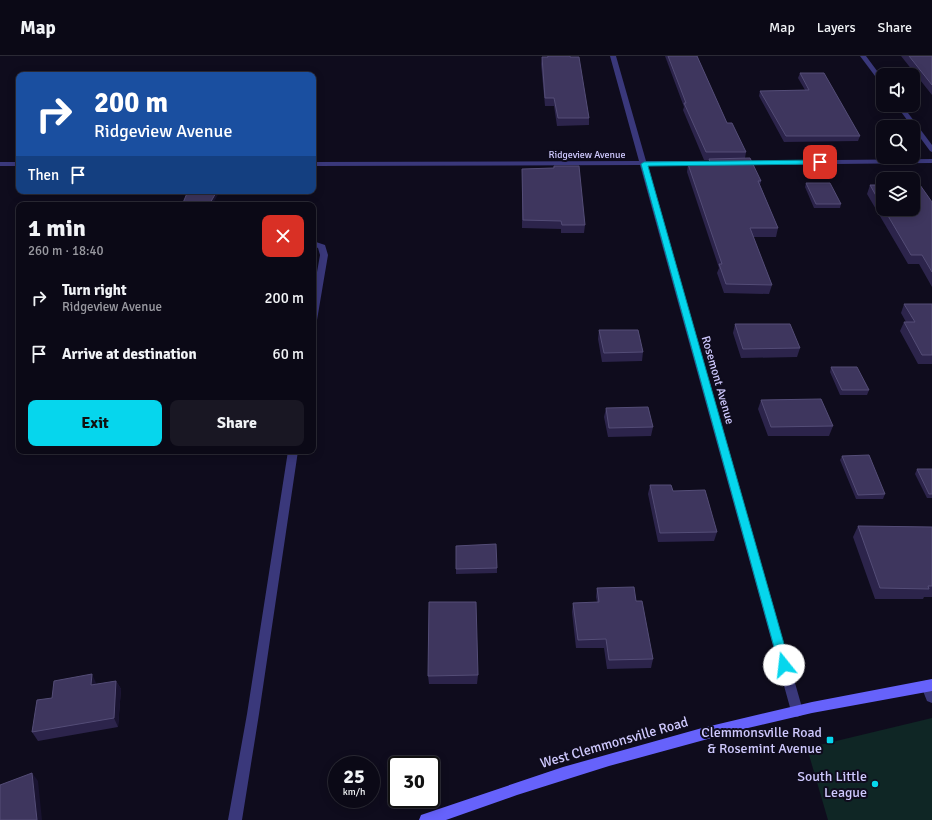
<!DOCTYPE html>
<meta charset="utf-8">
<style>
:root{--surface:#0b0916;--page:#191723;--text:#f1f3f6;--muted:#9a9aa1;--line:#2b2a35;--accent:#06d6ed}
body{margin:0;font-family:Signika,sans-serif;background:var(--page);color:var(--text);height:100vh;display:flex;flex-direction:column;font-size:15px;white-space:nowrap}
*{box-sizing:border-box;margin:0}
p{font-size:13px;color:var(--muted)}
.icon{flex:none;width:22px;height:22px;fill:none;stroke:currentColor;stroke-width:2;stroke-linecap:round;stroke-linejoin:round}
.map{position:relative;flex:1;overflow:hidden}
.drawer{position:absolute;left:16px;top:146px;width:300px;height:252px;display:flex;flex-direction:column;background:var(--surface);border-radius:8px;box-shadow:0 2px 10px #0003,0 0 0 1px var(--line)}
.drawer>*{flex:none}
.top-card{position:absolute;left:16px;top:16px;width:300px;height:122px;border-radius:8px;box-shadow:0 2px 10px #0003,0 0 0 1px var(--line);background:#1a4fa0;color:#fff;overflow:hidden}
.controls{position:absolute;left:876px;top:12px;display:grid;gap:8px}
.controls a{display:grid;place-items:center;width:44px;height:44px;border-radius:8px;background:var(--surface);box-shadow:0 2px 10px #0003,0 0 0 1px var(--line);font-size:20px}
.speed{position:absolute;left:328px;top:700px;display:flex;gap:8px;font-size:20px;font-weight:700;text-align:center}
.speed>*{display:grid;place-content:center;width:52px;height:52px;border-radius:50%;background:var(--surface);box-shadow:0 2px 10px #0003,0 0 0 1px var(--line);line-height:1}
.speed small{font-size:10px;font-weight:400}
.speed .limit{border:2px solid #111;border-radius:6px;background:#fff;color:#111}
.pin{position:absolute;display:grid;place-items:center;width:34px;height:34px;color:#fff;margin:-17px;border-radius:8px;box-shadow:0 2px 6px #0006}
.me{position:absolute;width:44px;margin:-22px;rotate:344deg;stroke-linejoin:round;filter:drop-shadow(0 0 3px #0008)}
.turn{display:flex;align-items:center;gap:14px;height:84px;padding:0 12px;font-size:18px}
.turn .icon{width:52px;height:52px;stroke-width:2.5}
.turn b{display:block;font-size:28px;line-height:34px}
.then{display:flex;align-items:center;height:38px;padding:0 12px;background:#0003;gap:8px;font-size:15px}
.round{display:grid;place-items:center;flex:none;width:42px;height:42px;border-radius:8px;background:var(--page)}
.headline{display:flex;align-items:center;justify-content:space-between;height:68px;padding:0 12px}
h1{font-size:24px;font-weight:700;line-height:30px}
.cta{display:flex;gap:8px;margin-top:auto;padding:8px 12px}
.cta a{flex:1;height:46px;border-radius:8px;background:var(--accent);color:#111;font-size:16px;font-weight:700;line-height:46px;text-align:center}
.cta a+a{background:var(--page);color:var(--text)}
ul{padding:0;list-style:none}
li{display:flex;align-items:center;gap:12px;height:56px;padding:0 12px}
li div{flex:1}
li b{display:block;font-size:15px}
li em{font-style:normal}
header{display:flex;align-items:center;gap:24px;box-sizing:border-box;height:56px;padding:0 20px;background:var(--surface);border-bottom:1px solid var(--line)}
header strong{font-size:19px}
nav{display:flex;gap:22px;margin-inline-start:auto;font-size:14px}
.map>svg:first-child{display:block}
.green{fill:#0f2625}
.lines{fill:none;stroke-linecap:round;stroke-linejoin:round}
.lane{fill:#3a387b;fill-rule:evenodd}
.street{fill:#3a387b;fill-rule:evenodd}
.secondary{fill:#6662fb;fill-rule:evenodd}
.wall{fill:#2c244b}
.shaded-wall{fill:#191330}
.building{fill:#3e365e;stroke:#544d77}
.route{fill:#06d6ed;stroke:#048b9a}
.poi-dot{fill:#06d6ed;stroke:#0f0c1d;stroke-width:1.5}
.labels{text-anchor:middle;stroke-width:4;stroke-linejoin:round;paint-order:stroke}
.far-street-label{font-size:10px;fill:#cfc9fe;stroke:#0f0c1d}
.street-label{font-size:12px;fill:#cfc9fe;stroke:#0f0c1d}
.near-poi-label{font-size:14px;fill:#cfc9fe;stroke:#0f0c1d;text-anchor:end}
.near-street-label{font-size:14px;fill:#cfc9fe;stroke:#0f0c1d}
</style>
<header>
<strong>Map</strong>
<nav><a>Map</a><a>Layers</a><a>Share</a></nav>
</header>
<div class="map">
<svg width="932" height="764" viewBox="0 0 932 764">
<rect width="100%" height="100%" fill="#0f0c1d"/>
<path class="green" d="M 932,662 L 932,764 L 828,764 L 807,692 Z"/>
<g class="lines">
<path class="lane" d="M 313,185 L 325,189 L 328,199 L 317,264 L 313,267 L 313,239 L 320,199 L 318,192 L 313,190 Z
M 288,395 L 298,395 L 259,658 L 242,764 L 228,764 L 247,658 Z
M 927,624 L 932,627 L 932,647 L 927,645 L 921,630 L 923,626 Z"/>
<path class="street" d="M 610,0 L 616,0 L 646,105 L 721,105 L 725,107 L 721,109 L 647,109 L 803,655 L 802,659 L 797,661 L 792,659 L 791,655 L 640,109 L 313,110 L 313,106 L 639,105 Z
M 860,0 L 866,0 L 883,23 L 883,29 L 881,28 Z
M 896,49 L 902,49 L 932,89 L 932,96 L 930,95 Z
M 932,103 L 932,107 L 739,109 L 735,107 L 739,105 Z
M 0,106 L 19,106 L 19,110 L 0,110 Z"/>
<path class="secondary" d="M 932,623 L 932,635 L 812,657 L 748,672 L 609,710 L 517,739 L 446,764 L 419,764 L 421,759 L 563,711 L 702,672 L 812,646 Z"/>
</g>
<path class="wall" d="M 547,0 L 570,0 L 589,62 L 589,69 L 557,70 L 554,50 L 545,50 L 541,8 L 542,1 L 547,1 Z
M 665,0 L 697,0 L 727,67 L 746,96 L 745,102 L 761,125 L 760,129 L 778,172 L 776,181 L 753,181 L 772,229 L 769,238 L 724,237 L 717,217 L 719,212 L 687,116 L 688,108 L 708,108 L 709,104 L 704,104 L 683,54 L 684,51 Z
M 901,0 L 932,0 L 932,39 Z
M 800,17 L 860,80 L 858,85 L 784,86 L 759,40 L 760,35 L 805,34 L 798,22 Z
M 554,110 L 585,169 L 584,177 L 561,177 L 561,173 L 522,172 L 522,113 L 553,112 Z
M 806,127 L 841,148 L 840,152 L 814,152 L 805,131 Z
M 870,129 L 883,129 L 883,153 L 913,153 L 932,146 L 932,231 L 919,208 L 908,208 L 867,138 Z
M 904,248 L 932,248 L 932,308 L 918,308 L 900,275 L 904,266 L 906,266 L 901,257 Z
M 735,268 L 800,292 L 797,301 L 741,302 L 733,277 Z
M 599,274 L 643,296 L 642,305 L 602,306 L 598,283 Z
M 831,311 L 869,334 L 867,339 L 840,339 L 830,316 Z
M 761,344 L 833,370 L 829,380 L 768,380 L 758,353 Z
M 606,352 L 653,371 L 651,380 L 608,381 L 604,361 Z
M 842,400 L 885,438 L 883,443 L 856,443 L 840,404 Z
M 917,413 L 932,413 L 932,442 L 927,442 L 915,418 Z
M 650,429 L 673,435 L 717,476 L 714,485 L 658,486 L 648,438 Z
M 858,470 L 932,471 L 932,541 L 924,541 L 923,543 L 875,543 L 853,481 Z
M 456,490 L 497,512 L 497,517 L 456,518 Z
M 597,532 L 636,545 L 653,603 L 651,612 L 607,613 L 604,592 L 576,592 L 572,556 L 573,547 L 597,546 L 596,541 Z
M 478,619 L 477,628 L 429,628 L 428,620 Z
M 116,625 L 121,633 L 118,671 L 38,685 L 32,676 L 96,627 L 96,628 Z"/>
<path class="shaded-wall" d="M 217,135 L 220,135 L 212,149 L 209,149 Z
M 92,618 L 96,627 L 96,637 L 91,629 Z
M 116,625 L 121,633 L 118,671 L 114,662 Z
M 32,717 L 38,725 L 42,764 L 37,764 Z"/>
<path class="building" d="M 548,0 L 570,0 L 570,1 L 579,1 L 589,62 L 558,62 L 554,42 L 545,42 L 542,1 L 548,1 Z
M 668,0 L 697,0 L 727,67 L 732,67 L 746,96 L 706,96 L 684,47 L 686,47 Z
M 909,0 L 932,0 L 932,29 Z
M 800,17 L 824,17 L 860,80 L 786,80 L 760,35 L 809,34 Z
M 750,102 L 761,125 L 758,125 L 778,172 L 750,172 L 772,229 L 726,228 L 719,208 L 722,208 L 688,108 L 711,108 L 709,103 Z
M 554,110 L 579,110 L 585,169 L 562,169 L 561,165 L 523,164 L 522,113 L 554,112 Z
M 806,127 L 830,127 L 841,148 L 816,148 Z
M 870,129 L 883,129 L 883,152 Z
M 913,129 L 920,129 L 932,146 L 932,216 L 922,199 L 911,199 L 884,153 L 913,153 Z
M 188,135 L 217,135 L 209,149 L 182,149 Z
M 904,248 L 932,248 L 932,299 L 922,299 L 904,266 L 915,266 Z
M 735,268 L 790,268 L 800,292 L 743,293 Z
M 599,274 L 638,274 L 643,296 L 604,297 Z
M 831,311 L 857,311 L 869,334 L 842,334 Z
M 821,343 L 833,370 L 771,371 L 761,344 Z
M 648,351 L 653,371 L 609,372 L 606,352 Z
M 869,399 L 885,438 L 858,439 L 842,400 Z
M 917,413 L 932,413 L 932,438 L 929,438 Z
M 650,429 L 671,429 L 673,435 L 705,434 L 717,476 L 660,477 Z
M 858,470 L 932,471 L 932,530 L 928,530 L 929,533 L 880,532 Z
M 496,488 L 497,512 L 456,513 L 456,490 Z
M 634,531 L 636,545 L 642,545 L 653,603 L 609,604 L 606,583 L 578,584 L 573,547 L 599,546 L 597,532 Z
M 429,546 L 476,546 L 478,619 L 428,620 Z
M 92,618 L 91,629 L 116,625 L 114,662 L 32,676 L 37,644 L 52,642 L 54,625 Z
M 32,717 L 37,764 L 0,764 L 0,729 Z"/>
<path class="route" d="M 820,104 L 822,105 L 822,108 L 648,110 L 790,609 L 788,613 L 784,614 L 780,613 L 779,609 L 641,108 L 644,106 Z"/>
<g class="poi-dot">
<rect x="826" y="680" width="8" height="8" rx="2"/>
<circle cx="875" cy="728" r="4"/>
</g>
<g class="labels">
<g class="far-street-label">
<text x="587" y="102">Ridgeview Avenue</text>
</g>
<g class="street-label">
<text transform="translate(718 324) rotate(74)" y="4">Rosemont Avenue</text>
</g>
<g class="near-poi-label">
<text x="822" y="681">Clemmonsville Road<tspan x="822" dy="16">&amp; Rosemint Avenue</tspan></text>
<text x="867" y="725">South Little<tspan x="867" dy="16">League</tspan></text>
</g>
<g class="near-street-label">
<text transform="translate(614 686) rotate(-16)" y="5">West Clemmonsville Road</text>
</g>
</g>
</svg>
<div class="controls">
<a><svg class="icon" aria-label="sound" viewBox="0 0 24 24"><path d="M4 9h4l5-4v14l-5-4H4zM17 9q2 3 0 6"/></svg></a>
<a><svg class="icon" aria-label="search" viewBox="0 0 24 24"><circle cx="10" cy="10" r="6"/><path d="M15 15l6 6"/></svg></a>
<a><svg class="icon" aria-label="layers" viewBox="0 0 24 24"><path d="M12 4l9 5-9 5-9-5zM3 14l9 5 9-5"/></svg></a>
</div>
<div class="speed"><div>25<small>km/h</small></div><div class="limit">30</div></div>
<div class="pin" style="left:820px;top:106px;background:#d93025"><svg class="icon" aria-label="arrive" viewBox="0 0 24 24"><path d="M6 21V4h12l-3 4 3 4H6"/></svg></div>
<svg class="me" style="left:784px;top:609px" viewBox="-20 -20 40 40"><circle r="19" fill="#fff"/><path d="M0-13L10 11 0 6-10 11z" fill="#06d6ed"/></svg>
<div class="top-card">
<div class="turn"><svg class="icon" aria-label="right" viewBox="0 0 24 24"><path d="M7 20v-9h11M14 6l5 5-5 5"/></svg><div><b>200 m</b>Ridgeview Avenue</div></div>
<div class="then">Then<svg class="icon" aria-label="arrive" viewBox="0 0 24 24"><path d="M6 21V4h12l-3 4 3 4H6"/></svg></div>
</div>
<section class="drawer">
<div class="headline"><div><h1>1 min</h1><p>260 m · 18:40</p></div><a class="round" style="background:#d93025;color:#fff"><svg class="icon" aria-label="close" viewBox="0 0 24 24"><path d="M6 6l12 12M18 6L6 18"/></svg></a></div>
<ul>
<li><svg class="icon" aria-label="right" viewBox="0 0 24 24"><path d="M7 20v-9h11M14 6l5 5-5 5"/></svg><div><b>Turn right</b><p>Ridgeview Avenue</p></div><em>200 m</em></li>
<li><svg class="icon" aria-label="arrive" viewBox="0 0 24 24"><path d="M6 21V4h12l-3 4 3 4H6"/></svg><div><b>Arrive at destination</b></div><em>60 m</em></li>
</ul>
<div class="cta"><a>Exit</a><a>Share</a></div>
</section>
</div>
